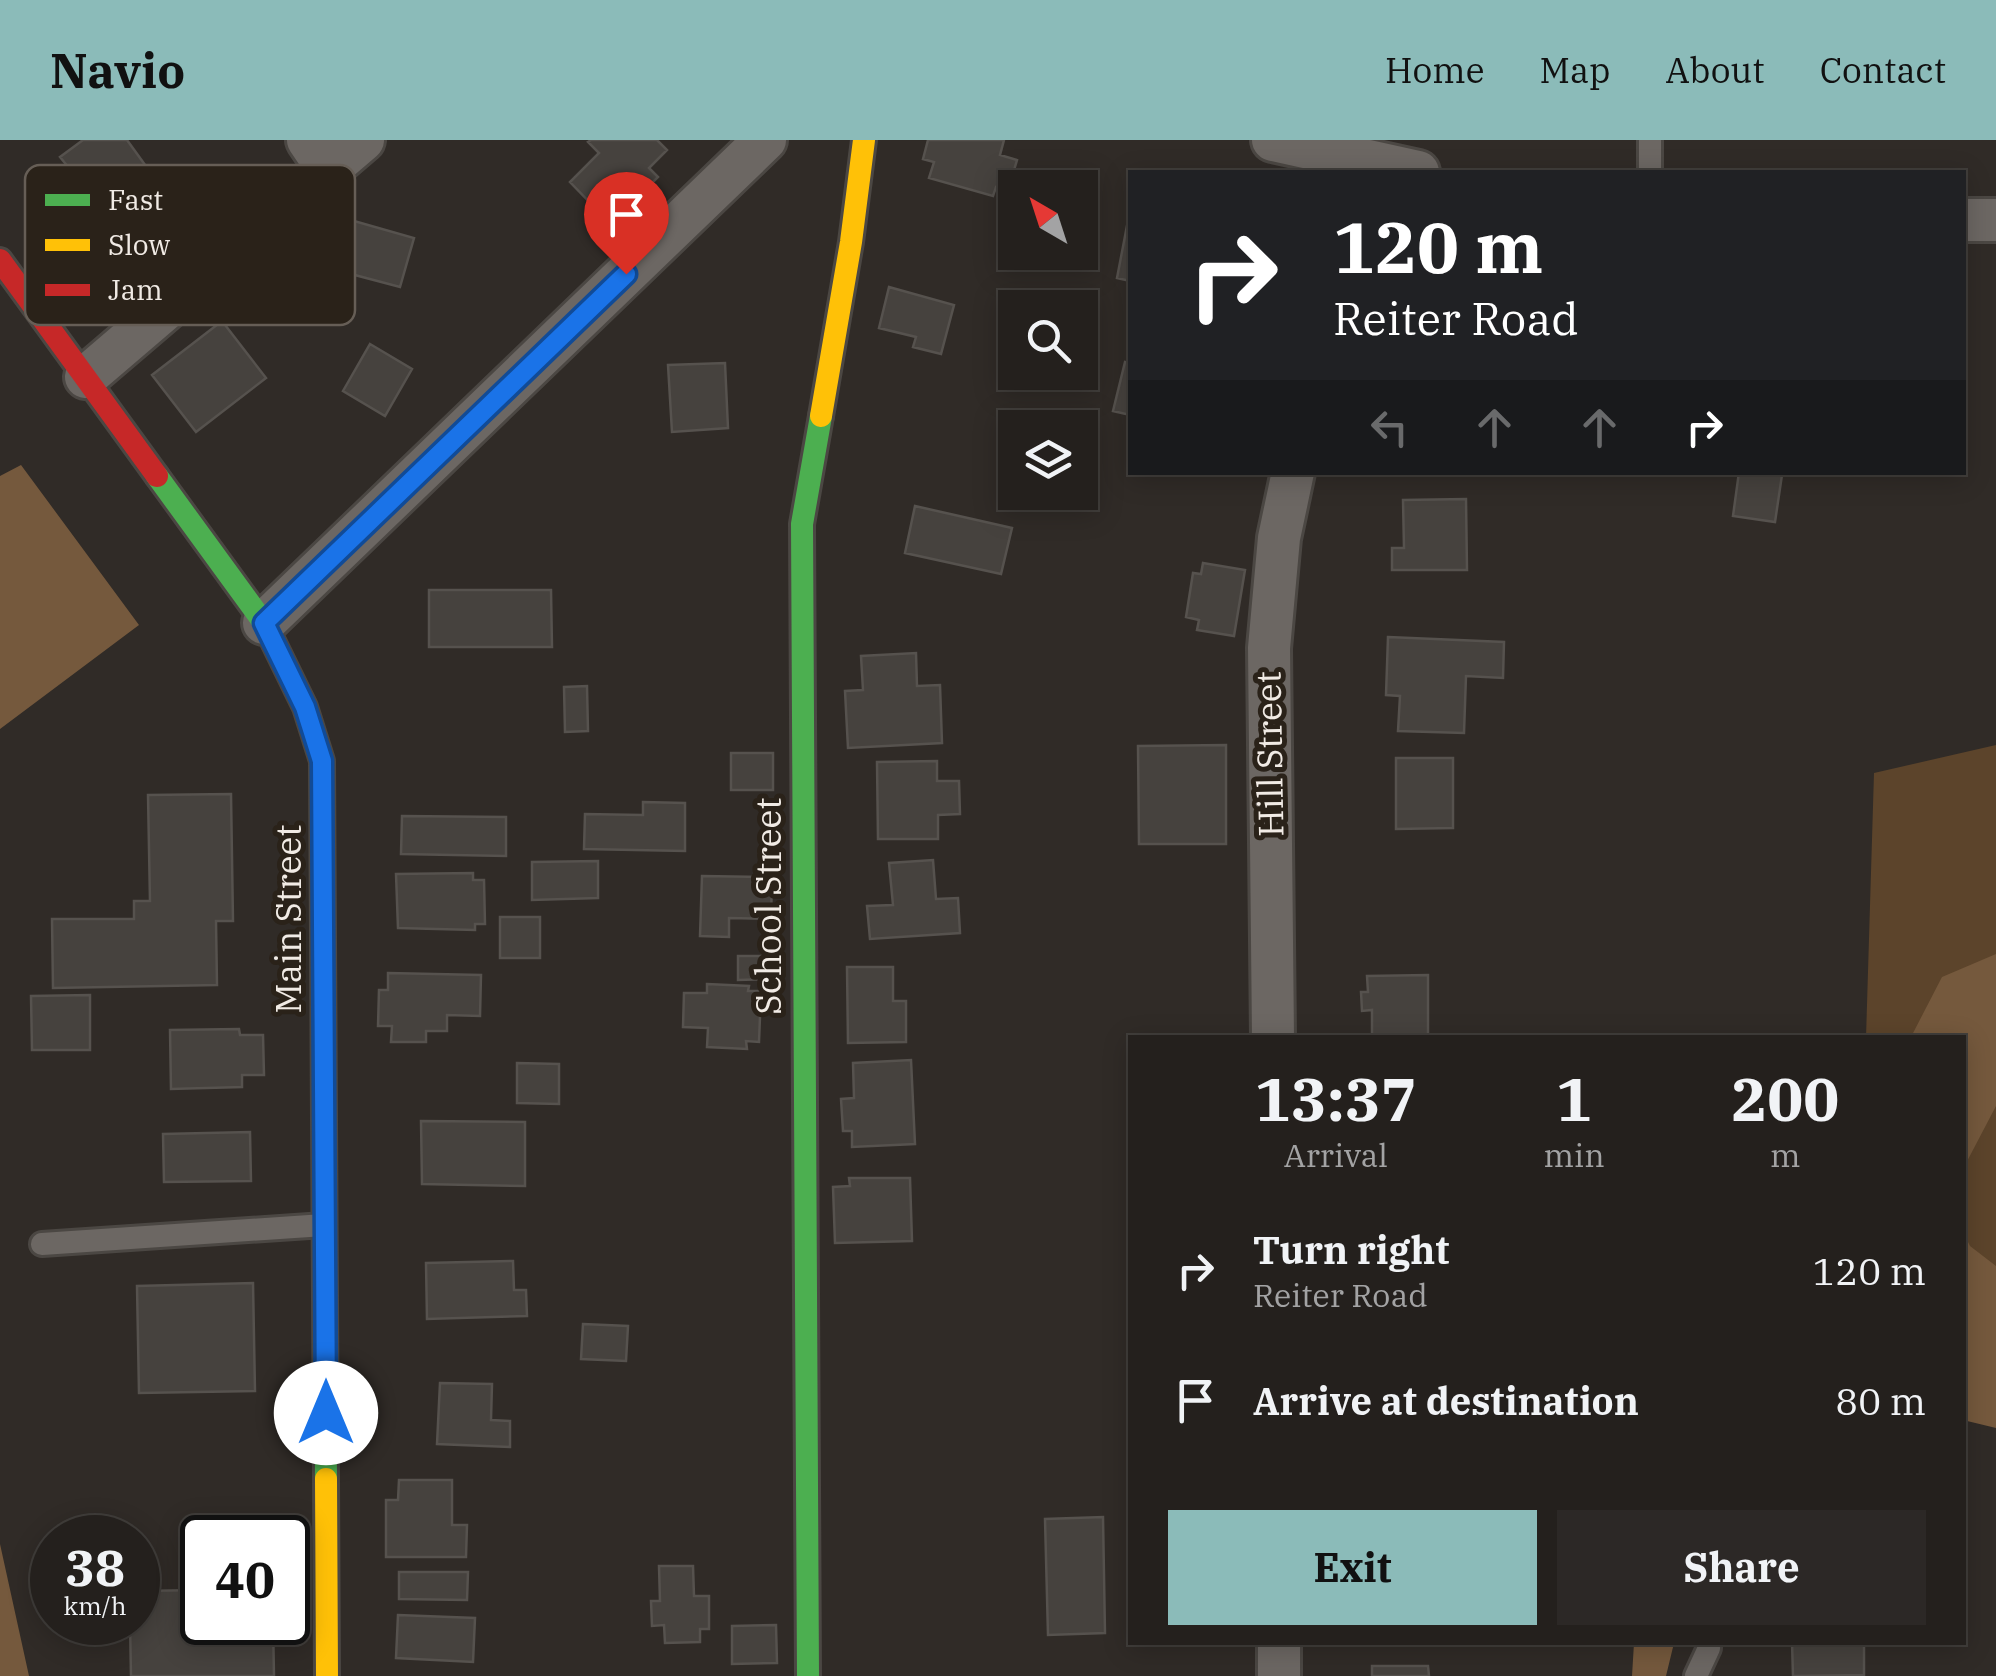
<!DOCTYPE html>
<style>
:root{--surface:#24201d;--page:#2c2826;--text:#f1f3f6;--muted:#a3a3a4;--line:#413e3b;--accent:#8bbbb9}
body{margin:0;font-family:"IBM Plex Serif",serif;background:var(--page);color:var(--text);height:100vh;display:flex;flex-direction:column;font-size:38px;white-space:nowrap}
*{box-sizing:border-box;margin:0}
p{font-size:32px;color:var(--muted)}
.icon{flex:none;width:55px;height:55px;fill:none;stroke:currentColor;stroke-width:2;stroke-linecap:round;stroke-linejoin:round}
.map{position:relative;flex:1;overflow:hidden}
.details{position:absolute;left:1128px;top:895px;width:838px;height:610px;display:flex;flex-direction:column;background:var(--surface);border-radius:0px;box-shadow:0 5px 25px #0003,0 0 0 2px var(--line)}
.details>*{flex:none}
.guide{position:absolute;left:1128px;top:30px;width:838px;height:305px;border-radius:0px;box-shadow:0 5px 25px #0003,0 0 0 2px var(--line);background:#202124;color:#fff;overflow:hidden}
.needle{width:65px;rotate:321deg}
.fabs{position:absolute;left:998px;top:30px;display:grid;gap:20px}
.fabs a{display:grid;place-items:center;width:100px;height:100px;border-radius:0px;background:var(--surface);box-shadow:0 5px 25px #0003,0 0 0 2px var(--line);font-size:50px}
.speed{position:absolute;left:30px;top:1375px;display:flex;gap:20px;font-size:50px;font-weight:700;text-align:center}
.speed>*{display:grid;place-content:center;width:130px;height:130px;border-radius:50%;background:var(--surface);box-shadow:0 5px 25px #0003,0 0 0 2px var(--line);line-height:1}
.speed small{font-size:25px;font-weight:400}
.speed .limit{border:5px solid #111;border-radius:15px;background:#fff;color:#111}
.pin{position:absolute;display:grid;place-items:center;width:85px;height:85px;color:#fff;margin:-102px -42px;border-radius:50% 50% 50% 0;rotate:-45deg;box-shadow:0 0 10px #0007}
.pin .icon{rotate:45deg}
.me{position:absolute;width:110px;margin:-55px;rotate:0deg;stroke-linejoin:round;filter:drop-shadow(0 0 8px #0008)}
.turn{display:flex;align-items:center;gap:35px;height:210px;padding:0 40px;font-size:45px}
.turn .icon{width:130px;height:130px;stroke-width:2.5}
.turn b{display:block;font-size:70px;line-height:85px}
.lanes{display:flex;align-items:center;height:95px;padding:0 40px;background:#0003;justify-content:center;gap:50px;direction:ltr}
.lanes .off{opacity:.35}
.eta{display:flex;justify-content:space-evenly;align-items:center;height:170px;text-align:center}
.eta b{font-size:60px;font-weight:700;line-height:70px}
.button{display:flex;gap:20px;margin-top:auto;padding:20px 40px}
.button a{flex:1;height:115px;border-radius:0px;background:var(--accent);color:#111;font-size:40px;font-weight:700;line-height:115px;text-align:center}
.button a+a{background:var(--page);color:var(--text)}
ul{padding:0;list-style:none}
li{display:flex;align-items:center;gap:30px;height:130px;padding:0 40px}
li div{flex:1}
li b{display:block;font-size:38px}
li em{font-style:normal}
header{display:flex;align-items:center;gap:60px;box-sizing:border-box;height:140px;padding:0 50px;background:var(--accent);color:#111}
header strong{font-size:48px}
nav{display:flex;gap:55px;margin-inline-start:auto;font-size:35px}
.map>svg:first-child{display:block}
.green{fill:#5c442b}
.forest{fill:#75593d}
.building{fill:#46423e;stroke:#56524e;stroke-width:2.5}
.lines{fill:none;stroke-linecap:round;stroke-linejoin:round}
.lane-casing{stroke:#4b4743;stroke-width:28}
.street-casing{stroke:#4b4743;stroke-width:48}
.fast-casing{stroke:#4b4743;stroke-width:28}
.slow-casing{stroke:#4b4743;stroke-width:28}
.jam-casing{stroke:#4b4743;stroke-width:28}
.lane{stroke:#6c6763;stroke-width:22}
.street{stroke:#6c6763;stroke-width:42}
.fast{stroke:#4caf50;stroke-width:22}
.slow{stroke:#ffc107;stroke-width:22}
.jam{stroke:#c62828;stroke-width:22}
.route-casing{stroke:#114b97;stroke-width:25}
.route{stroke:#1a73e8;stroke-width:18}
.labels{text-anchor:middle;stroke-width:10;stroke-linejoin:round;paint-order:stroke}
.street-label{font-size:35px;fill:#f1ebe5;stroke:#2a2219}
.key{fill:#2a2219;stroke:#665e56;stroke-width:2.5}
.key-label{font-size:28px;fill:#f1ebe5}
</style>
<header>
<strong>Navio</strong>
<nav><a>Home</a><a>Map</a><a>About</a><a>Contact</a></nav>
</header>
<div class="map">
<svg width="1996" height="1536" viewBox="0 0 1996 1536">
<rect width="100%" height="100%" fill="#302b27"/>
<path class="green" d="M 1996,605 L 1996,1249 L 1963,1248 L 1962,898 L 1866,898 L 1874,633 Z"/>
<path class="forest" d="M 21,325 L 139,485 L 0,589 L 0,336 Z
M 1996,814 L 1996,966 L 1963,1029 L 1962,898 L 1911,897 L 1942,837 Z
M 1962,1090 L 1970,1106 L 1996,1126 L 1996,1288 L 1963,1280 Z
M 0,1404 L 29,1536 L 0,1536 Z
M 1634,1503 L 1674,1503 L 1666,1536 L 1632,1536 Z"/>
<path class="building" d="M 83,0 L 127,0 L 148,29 L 95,66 L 87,55 L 78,62 L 59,35 L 69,28 L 60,17 Z
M 591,0 L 657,0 L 667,10 L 649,28 L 658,37 L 644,51 L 635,42 L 601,74 L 570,42 L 599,13 L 588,2 Z
M 928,0 L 1004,0 L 1000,15 L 1017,20 L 1008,51 L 996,47 L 993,56 L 929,38 L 934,22 L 923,19 Z
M 1130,70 L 1130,141 L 1117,138 Z
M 340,77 L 414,98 L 400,147 L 336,130 L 343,106 L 333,103 Z
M 889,147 L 954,165 L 941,214 L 913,207 L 916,197 L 879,188 Z
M 222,181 L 266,238 L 196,292 L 152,235 Z
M 370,204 L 412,229 L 385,276 L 343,251 Z
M 1125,222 L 1130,223 L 1130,275 L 1113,271 Z
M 725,223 L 728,288 L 672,292 L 668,225 Z
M 1739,332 L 1782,335 L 1775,382 L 1733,376 Z
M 1466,359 L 1467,430 L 1392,430 L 1392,408 L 1404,408 L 1403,360 Z
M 915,366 L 1012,388 L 1001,434 L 905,413 Z
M 1203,423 L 1245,430 L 1234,496 L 1197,490 L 1199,480 L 1186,477 L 1193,433 L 1201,434 Z
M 429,450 L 551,450 L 552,507 L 429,507 Z
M 1388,497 L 1504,502 L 1503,538 L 1466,536 L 1464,593 L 1398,591 L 1400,556 L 1386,555 Z
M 916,513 L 917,546 L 940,545 L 942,603 L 848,608 L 845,551 L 863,550 L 861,516 Z
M 587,546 L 588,591 L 565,592 L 564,547 Z
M 1226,605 L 1226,704 L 1139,704 L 1138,606 Z
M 731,613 L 773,613 L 773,650 L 731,650 Z
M 1396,618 L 1453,618 L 1453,688 L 1396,689 Z
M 937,621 L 937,641 L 959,641 L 960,674 L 938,675 L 938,699 L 878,699 L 877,622 Z
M 231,654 L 233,781 L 216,781 L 217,845 L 53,848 L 52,779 L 134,779 L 134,761 L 150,761 L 148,655 Z
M 643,662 L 685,663 L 685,711 L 584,709 L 585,674 L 643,675 Z
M 402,676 L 506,677 L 506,716 L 401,714 Z
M 933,720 L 936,759 L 958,758 L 960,793 L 870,799 L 867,766 L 893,765 L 889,723 Z
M 598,721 L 598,758 L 532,760 L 532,722 Z
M 473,733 L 473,740 L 484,740 L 485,784 L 475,784 L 475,790 L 398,788 L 396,734 Z
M 702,736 L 772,737 L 771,779 L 729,778 L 729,797 L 700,796 Z
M 500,777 L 540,777 L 540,818 L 500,818 Z
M 738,816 L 774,816 L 775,839 L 738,840 Z
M 847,827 L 893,827 L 893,861 L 906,861 L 906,902 L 848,903 Z
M 388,833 L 481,835 L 480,876 L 447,875 L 447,891 L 426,891 L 426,902 L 391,902 L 392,886 L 378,886 L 379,850 L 388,850 Z
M 1428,835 L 1428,896 L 1372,896 L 1372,870 L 1362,871 L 1361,852 L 1368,852 L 1367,836 Z
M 707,844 L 749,846 L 748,851 L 761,851 L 759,902 L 746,901 L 747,909 L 707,907 L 708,888 L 683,887 L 684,853 L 707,853 Z
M 90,855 L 90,910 L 32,910 L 31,856 Z
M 239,889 L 240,895 L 263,895 L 264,935 L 242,935 L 242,947 L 171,949 L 170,890 Z
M 911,920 L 915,1004 L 852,1007 L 852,991 L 843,991 L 841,959 L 854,958 L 853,923 Z
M 517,923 L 559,924 L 559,964 L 517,963 Z
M 421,981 L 525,982 L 525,1046 L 422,1044 Z
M 250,992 L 251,1041 L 164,1042 L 163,994 Z
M 849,1038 L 910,1038 L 912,1101 L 835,1103 L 833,1047 L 850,1046 Z
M 513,1121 L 514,1150 L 526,1150 L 527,1176 L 427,1179 L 426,1123 Z
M 253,1143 L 255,1251 L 139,1253 L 137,1146 Z
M 583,1184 L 628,1186 L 626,1221 L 581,1219 Z
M 440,1243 L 492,1244 L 491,1280 L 510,1281 L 510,1307 L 437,1304 Z
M 399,1340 L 452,1340 L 452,1385 L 467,1385 L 466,1417 L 386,1417 L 386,1360 L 398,1360 Z
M 1103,1377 L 1105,1493 L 1048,1495 L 1045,1379 Z
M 659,1426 L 693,1426 L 694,1456 L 709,1456 L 709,1489 L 700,1489 L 700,1502 L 665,1503 L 664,1485 L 652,1486 L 651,1461 L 660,1461 Z
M 399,1432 L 468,1432 L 467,1460 L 399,1459 Z
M 202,1450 L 202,1482 L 273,1482 L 274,1536 L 131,1536 L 130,1482 L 138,1482 L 138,1451 Z
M 398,1475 L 475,1478 L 473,1522 L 396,1518 Z
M 776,1485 L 777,1523 L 732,1524 L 732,1486 Z
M 1792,1502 L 1864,1502 L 1864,1535 L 1793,1536 Z
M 1372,1526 L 1428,1526 L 1429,1536 L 1372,1536 Z"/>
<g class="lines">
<defs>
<path id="lane" d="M 1650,0 L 1650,32
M 42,1104 L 324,1085
M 1696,1536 L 1709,1508"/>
<path id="street" d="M 308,0 L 329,31
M 1273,0 L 1418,32
M 1962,80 L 1996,80
M 86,237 L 363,0
M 264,483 L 765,0
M 1273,898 L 1269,508 L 1279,398 L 1293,332
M 1279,1502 L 1279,1536"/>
<path id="fast" d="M 157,336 L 264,483 L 305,567 L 322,621 L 326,1339
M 808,1536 L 802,384 L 821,276"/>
<path id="slow" d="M 821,276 L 851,102 L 864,0
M 326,1339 L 327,1536"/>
<path id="jam" d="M 0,120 L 157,336"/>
</defs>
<use href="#lane" class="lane-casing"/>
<use href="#street" class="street-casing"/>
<use href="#fast" class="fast-casing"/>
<use href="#slow" class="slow-casing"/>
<use href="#jam" class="jam-casing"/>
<use href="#lane" class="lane"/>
<use href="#street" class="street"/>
<use href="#fast" class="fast"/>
<use href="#slow" class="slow"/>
<use href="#jam" class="jam"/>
</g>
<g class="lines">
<defs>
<path id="route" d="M 326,1273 L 322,621 L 305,567 L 264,483 L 626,134"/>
</defs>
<use href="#route" class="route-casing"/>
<use href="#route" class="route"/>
</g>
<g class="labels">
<g class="street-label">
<text transform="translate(1270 614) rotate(-91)" y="12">Hill Street</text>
<text transform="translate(769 766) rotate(-90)" y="12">School Street</text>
<text transform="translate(289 779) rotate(-90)" y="12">Main Street</text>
</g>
</g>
<rect x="25" y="25" width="330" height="160" rx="15" class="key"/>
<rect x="45" y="54" width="45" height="12" fill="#4caf50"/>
<rect x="45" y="99" width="45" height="12" fill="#ffc107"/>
<rect x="45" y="144" width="45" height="12" fill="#c62828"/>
<g class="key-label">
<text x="108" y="70">Fast</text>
<text x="108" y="115">Slow</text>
<text x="108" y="160">Jam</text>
</g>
</svg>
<div class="fabs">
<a><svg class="needle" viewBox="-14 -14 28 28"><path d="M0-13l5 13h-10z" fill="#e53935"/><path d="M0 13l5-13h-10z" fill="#a3a3a4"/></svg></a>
<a><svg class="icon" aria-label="search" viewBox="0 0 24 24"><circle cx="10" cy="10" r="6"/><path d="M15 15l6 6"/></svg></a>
<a><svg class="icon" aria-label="layers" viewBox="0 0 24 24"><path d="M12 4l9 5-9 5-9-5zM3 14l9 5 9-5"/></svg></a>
</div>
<div class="speed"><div>38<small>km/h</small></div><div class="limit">40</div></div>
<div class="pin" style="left:626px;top:134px;background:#d93025"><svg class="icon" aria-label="arrive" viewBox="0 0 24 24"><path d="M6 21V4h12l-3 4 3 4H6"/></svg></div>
<svg class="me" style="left:326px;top:1273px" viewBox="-20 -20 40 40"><circle r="19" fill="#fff"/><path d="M0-13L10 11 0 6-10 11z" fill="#1a73e8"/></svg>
<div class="guide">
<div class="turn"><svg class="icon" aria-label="right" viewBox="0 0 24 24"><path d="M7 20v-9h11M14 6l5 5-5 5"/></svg><div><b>120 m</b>Reiter Road</div></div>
<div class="lanes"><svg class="icon off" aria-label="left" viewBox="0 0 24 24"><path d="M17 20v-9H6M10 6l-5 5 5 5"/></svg><svg class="icon off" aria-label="ahead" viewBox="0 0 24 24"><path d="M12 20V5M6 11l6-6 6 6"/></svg><svg class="icon off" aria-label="ahead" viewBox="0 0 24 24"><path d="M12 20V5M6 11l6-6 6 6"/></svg><svg class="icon" aria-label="right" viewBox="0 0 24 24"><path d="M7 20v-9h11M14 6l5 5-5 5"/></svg></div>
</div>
<section class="details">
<div class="eta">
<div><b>13:37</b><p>Arrival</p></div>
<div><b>1</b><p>min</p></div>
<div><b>200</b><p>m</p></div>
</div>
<ul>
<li><svg class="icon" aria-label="right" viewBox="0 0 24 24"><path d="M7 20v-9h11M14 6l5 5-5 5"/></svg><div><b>Turn right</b><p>Reiter Road</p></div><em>120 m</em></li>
<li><svg class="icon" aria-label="arrive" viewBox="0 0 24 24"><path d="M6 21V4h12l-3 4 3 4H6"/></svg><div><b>Arrive at destination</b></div><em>80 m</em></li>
</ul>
<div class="button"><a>Exit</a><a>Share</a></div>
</section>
</div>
